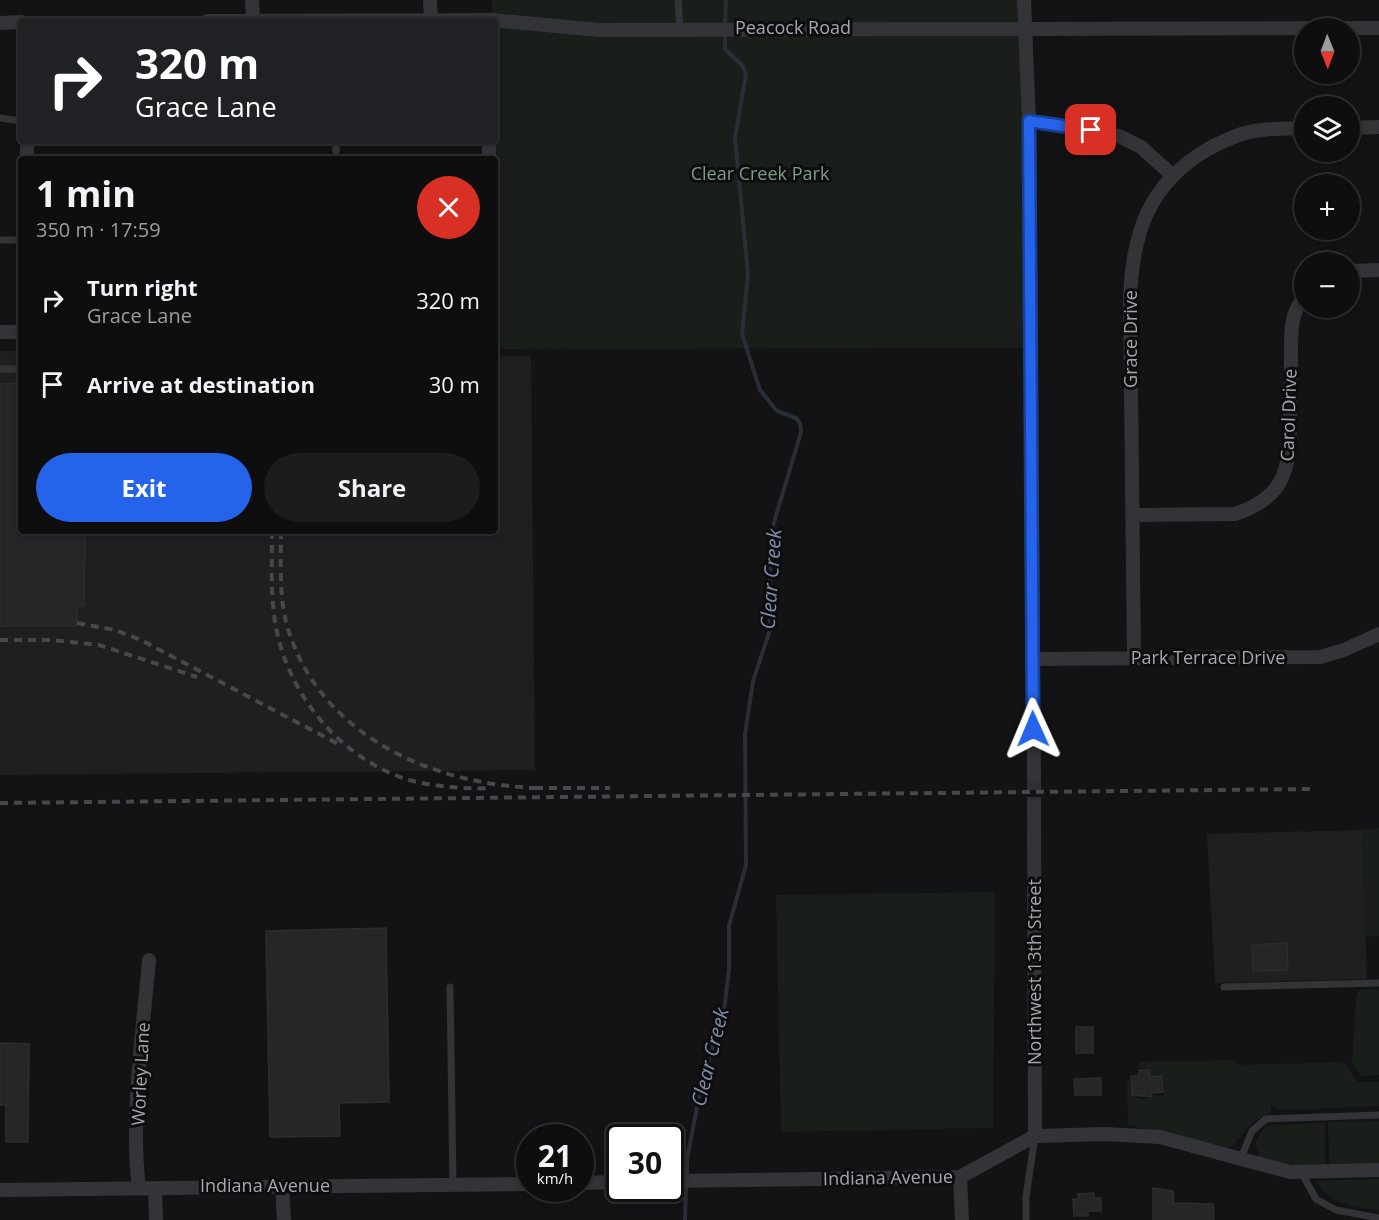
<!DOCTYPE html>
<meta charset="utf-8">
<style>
:root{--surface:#0e0e0f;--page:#1c1c1d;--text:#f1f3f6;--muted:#9b9c9e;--line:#2e2e2f;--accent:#2563eb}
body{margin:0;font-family:"Open Sans",sans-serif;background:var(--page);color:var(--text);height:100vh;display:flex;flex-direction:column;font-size:22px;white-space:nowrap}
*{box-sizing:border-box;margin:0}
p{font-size:20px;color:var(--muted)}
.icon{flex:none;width:33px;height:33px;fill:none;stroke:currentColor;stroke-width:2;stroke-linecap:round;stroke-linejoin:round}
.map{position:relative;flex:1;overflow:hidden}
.panel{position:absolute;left:18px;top:156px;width:480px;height:378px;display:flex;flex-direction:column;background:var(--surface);border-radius:6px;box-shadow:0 3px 9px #0003,0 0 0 2px var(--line)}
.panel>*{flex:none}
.banner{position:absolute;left:18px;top:18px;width:480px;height:126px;border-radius:6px;box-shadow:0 3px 9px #0003,0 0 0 2px var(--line);background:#202124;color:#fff;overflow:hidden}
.needle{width:39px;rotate:179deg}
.buttons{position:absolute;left:1294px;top:18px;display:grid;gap:12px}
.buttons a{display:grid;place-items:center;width:66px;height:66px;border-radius:50%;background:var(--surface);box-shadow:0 3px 9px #0003,0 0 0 2px var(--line);font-size:30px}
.speed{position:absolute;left:516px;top:1124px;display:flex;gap:12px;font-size:30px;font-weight:700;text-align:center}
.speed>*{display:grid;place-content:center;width:78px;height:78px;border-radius:50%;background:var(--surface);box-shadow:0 3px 9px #0003,0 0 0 2px var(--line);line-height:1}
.speed small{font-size:15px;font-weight:400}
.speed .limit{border:3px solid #111;border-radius:9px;background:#fff;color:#111}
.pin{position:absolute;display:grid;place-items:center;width:51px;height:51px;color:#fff;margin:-26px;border-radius:12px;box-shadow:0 3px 9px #0006}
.me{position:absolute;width:66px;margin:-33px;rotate:359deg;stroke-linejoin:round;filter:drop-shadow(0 0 4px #0008)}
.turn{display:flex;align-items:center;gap:21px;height:126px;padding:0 18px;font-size:27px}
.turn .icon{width:78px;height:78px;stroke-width:2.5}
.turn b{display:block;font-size:42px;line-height:51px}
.round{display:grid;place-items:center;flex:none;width:63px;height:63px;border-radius:32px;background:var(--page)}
.headline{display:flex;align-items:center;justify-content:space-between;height:102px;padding:0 18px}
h1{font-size:36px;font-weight:700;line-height:45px}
.button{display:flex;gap:12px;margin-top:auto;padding:12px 18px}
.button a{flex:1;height:69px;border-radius:36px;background:var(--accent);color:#fff;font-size:24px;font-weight:700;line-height:69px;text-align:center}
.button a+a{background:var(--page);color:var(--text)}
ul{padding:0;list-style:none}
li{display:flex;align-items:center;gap:18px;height:84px;padding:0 18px}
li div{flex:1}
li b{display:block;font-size:22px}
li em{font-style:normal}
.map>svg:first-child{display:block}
.built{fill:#1f1e20}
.green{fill:#191e1b}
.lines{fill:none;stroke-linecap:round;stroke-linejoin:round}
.stream{stroke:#2a2e36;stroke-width:4}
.building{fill:#262527;stroke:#2d2c2f;stroke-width:1.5}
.minor-tunnel{stroke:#303034;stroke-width:14;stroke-dasharray:14 7;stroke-linecap:butt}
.service{stroke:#343438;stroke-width:7}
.minor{stroke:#343438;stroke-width:14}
.rail{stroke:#47474d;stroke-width:4;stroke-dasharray:8 6;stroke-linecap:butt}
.route-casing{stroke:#184099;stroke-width:15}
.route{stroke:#2563eb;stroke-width:10}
.labels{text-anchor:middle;stroke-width:6;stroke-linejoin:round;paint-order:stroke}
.street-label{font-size:18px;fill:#a5a6b3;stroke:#0e0d0e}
.park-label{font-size:18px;fill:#7e9c87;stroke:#0e0d0e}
.water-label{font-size:20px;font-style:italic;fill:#7f8cab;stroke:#0e0d0e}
</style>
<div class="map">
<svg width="1379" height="1220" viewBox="0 0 1379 1220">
<rect width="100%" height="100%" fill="#131214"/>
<path class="built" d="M 0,351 L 21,351 L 21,531 L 495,531 L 495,356 L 531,356 L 535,770 L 0,775 Z
M 1362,830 L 1367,979 L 1215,983 L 1207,834 Z"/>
<path class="green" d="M 492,0 L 1024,0 L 1030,348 L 495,349 L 495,21 L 492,21 Z
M 1379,828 L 1379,936 L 1365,937 L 1362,830 Z
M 995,892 L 993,1128 L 781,1132 L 776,895 Z
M 1379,989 L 1379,1075 L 1361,1076 L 1352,1062 L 1356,996 L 1359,990 Z
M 1236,1060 L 1237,1065 L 1345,1062 L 1357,1082 L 1379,1082 L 1379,1106 L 1283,1110 L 1271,1106 L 1271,1113 L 1254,1121 L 1230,1148 L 1128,1125 L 1127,1082 L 1130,1079 L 1131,1096 L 1142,1099 L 1164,1095 L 1163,1076 L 1151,1076 L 1151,1069 L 1139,1068 L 1139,1062 Z
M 1379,1121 L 1379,1164 L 1329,1166 L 1328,1122 Z
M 1325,1122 L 1325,1166 L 1289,1164 L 1260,1158 L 1255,1141 L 1266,1126 Z
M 1379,1179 L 1379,1210 C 1355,1208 1329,1204 1316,1181 Z"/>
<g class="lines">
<path class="stream" d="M 725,26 L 726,0
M 687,1177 L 687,1159 L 700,1092 L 725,1004 L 729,968 L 729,926 L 746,865 L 745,734 L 753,681 L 770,630 L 770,536 L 801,432 L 800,423 L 796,418 L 777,411 L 760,390 L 742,334 L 748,274 L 735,138 L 746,74 L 742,65 L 725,49 L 725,33
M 685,1220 L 686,1185"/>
</g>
<path class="building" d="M 21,383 L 21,531 L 85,531 L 84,606 L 77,606 L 77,626 L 0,626 L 0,384 Z
M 386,928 L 389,1102 L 339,1103 L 340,1136 L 270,1137 L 266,931 Z
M 1287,943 L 1288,970 L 1253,971 L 1252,945 Z
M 1076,1027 L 1093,1027 L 1093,1053 L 1076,1053 Z
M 0,1043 L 29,1044 L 28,1142 L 6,1142 L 6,1105 L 0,1105 Z
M 1139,1070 L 1150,1070 L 1150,1077 L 1162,1076 L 1163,1092 L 1151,1093 L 1152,1097 L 1132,1095 L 1131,1076 L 1139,1076 Z
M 1101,1078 L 1101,1095 L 1075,1095 L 1074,1079 Z
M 1153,1188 L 1173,1191 L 1174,1203 L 1213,1204 L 1214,1219 L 1153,1219 Z
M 1094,1193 L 1094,1198 L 1101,1198 L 1101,1211 L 1088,1211 L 1088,1216 L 1074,1216 L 1073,1199 L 1079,1199 L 1078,1194 Z"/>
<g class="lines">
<path class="minor-tunnel" d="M 1034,776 L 1034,807"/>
<path class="service" d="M 678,0 L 680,28
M 0,118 L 21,121
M 336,141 L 336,159
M 0,240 L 21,240
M 0,369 L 21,369
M 450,987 L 453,1185
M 1224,987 L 1379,983
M 1241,1158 L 1252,1131 L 1266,1119 L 1379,1115
M 1301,1172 L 1316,1199 L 1336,1210 L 1379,1218
M 1026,1220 L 1026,1197 L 1035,1136"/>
<path class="minor" d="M 252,0 L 253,21
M 430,0 L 431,21
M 1024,0 L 1029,121 L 1034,776
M 207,21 L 492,20 L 600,30 L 1379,28
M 0,23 L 21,22
M 1029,121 L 1119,136 L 1141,147 L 1172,175
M 1350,128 L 1379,127
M 27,141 L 27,159
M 489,159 L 489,141
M 1350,271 L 1379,270
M 0,332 L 21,332
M 1132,515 L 1235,514 C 1287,497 1290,467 1290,418 C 1291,395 1291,372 1291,349 C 1291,330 1291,311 1305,297
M 1134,658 L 1130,300 C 1132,234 1148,184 1208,149 C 1223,141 1237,134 1254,131 C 1271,128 1288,129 1305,128
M 1033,659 L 1320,657 L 1344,650 L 1379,634
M 1034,807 L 1035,1136
M 960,1177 L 962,1220
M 670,1181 L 960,1177 L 1035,1136 L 1105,1134 L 1160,1137 L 1290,1172 L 1379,1170
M 580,1183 L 620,1182
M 282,1186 L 284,1220
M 139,1188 C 130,1117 143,1032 149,960
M 155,1188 L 156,1220
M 0,1190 L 530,1184"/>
<path class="rail" d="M 272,531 C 272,563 270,596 276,627 C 289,697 343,762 413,781 C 438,787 464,789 490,788
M 281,531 C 281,561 279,593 286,622 C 316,734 431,785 538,788
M 77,623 L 115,630 L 141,640 L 340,745
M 0,640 L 52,640 L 99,645 L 197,677
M 535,788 L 610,788
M 0,803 L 1310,789"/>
</g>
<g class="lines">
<defs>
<path id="route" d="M 1033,729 L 1029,121 L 1091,130"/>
</defs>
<use href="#route" class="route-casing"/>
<use href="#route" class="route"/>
</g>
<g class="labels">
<g class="street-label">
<text x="793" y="34">Peacock Road</text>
<text transform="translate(1131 339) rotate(-90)" y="6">Grace Drive</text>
<text transform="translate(1289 415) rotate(-88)" y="6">Carol Drive</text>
<text x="1208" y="664">Park Terrace Drive</text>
<text transform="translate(1035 972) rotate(-90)" y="6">Northwest 13th Street</text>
<text transform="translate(141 1074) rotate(-87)" y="6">Worley Lane</text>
<text transform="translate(888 1178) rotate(-1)" y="6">Indiana Avenue</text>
<text x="265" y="1192">Indiana Avenue</text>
</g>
<g class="park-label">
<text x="760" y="180">Clear Creek Park</text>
</g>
<g class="water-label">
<text transform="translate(771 579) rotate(-86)" y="7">Clear Creek</text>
<text transform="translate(710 1057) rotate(-76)" y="7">Clear Creek</text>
</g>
</g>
</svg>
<div class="buttons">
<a><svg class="needle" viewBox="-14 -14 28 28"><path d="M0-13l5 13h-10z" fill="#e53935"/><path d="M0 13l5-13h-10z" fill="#9b9c9e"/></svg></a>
<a><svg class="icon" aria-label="layers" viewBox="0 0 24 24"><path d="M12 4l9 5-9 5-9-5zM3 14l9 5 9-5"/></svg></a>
<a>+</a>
<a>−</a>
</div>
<div class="speed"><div>21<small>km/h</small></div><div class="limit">30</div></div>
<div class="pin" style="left:1091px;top:130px;background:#d93025"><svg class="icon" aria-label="arrive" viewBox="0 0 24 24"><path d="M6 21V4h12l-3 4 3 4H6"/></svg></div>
<svg class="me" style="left:1033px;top:729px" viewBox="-20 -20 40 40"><path d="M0-17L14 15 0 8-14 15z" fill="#2563eb" stroke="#fff" stroke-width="4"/></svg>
<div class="banner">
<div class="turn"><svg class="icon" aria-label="right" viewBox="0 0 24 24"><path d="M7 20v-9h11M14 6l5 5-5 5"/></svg><div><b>320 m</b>Grace Lane</div></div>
</div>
<section class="panel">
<div class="headline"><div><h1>1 min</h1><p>350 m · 17:59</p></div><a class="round" style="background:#d93025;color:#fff"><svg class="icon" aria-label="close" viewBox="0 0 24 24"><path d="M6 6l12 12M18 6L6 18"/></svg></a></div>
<ul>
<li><svg class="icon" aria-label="right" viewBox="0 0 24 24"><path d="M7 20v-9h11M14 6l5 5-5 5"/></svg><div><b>Turn right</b><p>Grace Lane</p></div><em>320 m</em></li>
<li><svg class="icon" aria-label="arrive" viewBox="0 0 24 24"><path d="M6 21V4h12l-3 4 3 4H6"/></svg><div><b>Arrive at destination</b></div><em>30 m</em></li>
</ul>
<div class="button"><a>Exit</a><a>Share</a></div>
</section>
</div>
